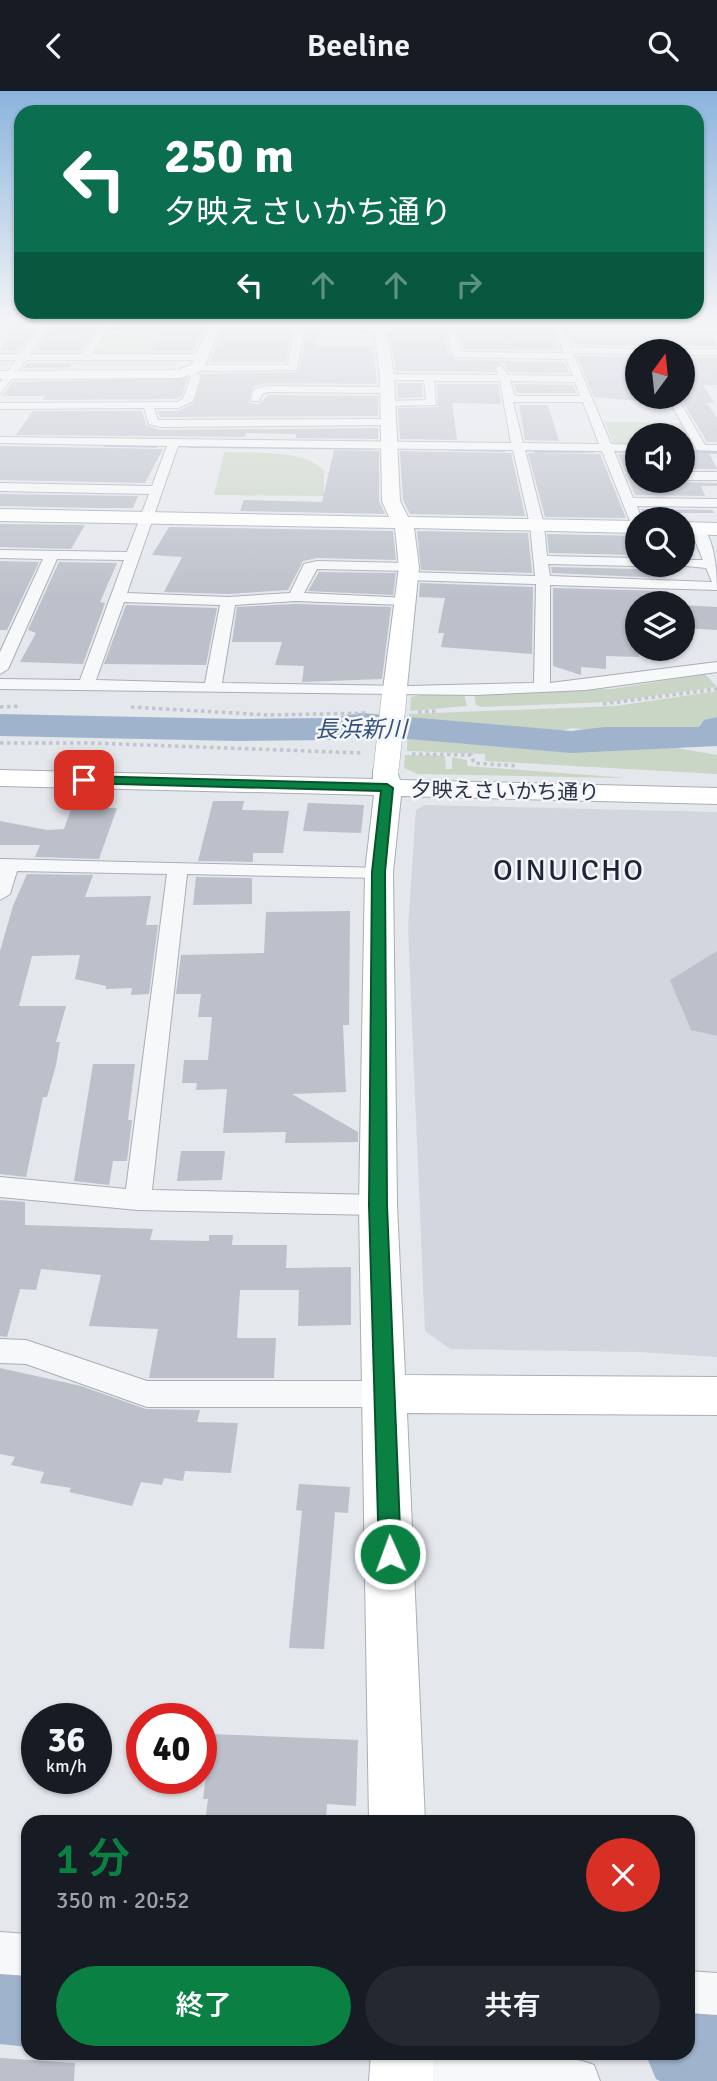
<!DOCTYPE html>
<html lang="ja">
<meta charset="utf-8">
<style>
:root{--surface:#171b24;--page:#242831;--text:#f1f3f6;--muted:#9ea1a6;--accent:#0b8043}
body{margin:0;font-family:Signika,"Noto Sans JP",sans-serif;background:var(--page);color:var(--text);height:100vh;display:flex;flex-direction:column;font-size:26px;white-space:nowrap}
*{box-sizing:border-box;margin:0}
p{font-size:23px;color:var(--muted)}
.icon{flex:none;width:38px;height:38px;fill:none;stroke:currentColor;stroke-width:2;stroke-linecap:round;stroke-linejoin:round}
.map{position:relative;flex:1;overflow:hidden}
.side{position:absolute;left:21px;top:1724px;width:674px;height:245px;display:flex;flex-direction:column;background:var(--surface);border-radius:21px;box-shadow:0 2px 5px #0004}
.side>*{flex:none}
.banner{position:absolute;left:14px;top:14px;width:690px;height:214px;border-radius:21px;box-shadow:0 2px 5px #0004;background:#0b6e4f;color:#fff;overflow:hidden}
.needle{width:46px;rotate:15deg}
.tools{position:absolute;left:625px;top:248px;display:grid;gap:14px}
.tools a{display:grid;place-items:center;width:70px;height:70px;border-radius:50%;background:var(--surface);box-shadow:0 2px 5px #0004;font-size:35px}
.speed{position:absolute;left:21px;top:1612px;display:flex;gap:14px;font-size:35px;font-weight:700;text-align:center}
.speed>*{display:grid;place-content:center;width:91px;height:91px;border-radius:50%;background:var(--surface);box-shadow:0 2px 5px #0004;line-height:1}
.speed small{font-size:18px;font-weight:400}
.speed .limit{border:10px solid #d22;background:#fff;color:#111}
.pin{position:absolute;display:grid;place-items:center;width:60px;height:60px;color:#fff;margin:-30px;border-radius:14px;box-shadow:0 4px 10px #0006}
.me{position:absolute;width:77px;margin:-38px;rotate:358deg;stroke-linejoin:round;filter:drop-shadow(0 0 5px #0008)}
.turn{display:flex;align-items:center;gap:24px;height:147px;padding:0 35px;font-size:32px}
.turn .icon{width:91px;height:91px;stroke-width:2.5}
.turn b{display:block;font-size:49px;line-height:60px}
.lanes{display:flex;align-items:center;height:66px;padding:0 35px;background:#0003;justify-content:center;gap:35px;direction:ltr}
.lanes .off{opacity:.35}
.round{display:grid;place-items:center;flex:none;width:74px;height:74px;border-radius:37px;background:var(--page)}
.overview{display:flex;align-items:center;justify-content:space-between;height:119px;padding:0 35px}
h1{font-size:42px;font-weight:600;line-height:52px;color:var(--accent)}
.primary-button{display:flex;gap:14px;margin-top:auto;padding:14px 35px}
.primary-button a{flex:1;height:80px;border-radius:42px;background:var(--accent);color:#fff;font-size:28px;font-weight:600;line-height:80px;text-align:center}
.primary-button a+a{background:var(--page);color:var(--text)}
header{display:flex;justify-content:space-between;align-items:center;height:91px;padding:0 35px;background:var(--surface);font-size:32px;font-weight:600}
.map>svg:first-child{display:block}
.built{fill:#d2d6de}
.green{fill:#c9d6c5}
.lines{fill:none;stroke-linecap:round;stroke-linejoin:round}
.stream{stroke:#9fb4cc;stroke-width:3.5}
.river{fill:#9fb4cc;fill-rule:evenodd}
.building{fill:#bbc0ca}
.street-casing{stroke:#a9aeb7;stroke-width:2}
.secondary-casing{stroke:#a9aeb7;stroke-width:2}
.path-far1{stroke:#c2c5cb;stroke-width:2;stroke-dasharray:2.5 2.5;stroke-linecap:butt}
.path{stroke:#c2c5cb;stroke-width:3.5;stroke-dasharray:3.5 3.5;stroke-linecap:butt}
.street{fill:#f7f8fa;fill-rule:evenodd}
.secondary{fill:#fff;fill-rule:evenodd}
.secondary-bridge-casing{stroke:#a9aeb7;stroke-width:26;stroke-linecap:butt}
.secondary-bridge{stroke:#fff;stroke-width:25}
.route{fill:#0b8043;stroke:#07532c;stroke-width:2}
.labels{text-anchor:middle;stroke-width:5;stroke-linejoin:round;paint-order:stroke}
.far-street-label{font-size:21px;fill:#2b3445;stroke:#f4f6f9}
.far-water-label{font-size:23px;font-style:italic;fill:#34527a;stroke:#f4f6f9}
.quarter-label{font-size:30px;letter-spacing:2px;fill:#1d2536;stroke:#f4f6f9}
</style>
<header><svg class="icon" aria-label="back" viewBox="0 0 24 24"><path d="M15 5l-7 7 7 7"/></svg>Beeline<svg class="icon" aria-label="search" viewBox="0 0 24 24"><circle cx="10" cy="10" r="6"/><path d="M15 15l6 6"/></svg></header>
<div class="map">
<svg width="717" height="1990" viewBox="0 0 717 1990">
<rect width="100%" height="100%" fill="#e4e7ec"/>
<path class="built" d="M 425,714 L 717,721 L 717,1266 L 639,1261 L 450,1258 L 425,1240 L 408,837 L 416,719 Z"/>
<path class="green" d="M 104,244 L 159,244 L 149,264 L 93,262 Z
M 605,331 L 681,332 L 693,353 L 683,355 L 682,345 L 637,345 L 637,355 L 614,354 Z
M 224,361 C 250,362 307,358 324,380 L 324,405 L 214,404 Z
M 705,583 L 717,596 L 609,611 L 481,616 L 476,614 L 474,603 L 612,598 Z
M 717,600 L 717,629 L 708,645 L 703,646 L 634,647 L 572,637 L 541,645 L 484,641 L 479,635 L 471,632 L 408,632 L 409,623 L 616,615 Z
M 425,603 L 464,603 L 467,615 L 410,620 L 411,606 Z
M 408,639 L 545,650 L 569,655 L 654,653 L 717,664 L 717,683 L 485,670 L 485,663 L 407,660 Z
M 405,664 L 445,665 L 446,678 L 452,678 L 452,666 L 467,669 L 467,675 L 628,687 L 418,683 L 404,677 Z"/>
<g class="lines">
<path class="stream" d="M 112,237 L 175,237
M 105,354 L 156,355
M 188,355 L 373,357
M 451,358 L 505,359
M 535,360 L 593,360
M 617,360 L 637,360
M 682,361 L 717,361"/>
<path class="river" d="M 362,622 L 571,640 L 605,636 L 699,636 L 704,629 L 717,626 L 717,655 L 571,662 L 362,644 L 328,649 L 239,650 L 0,645 L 0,623 L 239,628 L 328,627 Z
M 0,1865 L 28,1866 L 28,1956 L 0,1953 Z
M 688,1911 L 717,1912 L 717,1990 L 660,1990 L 656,1988 L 645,1962 L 688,1962 Z"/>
</g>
<path class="building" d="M 55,231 L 101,231 L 81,260 L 35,260 Z
M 166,231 L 208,231 L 194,260 L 152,260 Z
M 222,242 L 290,242 L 286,271 L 209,271 Z
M 306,242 L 317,242 L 315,255 L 373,255 L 377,293 L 267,292 L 252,296 L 249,312 L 259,313 L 268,304 L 378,305 L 378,325 L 160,326 L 158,320 L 178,320 L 194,312 L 202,283 L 299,281 Z
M 9,243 L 31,243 L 19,260 L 0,260 Z
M 390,243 L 445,243 L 448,263 L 456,269 L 564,271 L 569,282 L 509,281 L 502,271 L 494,276 L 495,281 L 396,280 Z
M 460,243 L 554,244 L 560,259 L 463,258 Z
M 569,244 L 712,246 L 716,255 L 682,255 L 674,261 L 661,261 L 659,256 L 573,253 Z
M 577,265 L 637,266 L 637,310 L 594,306 Z
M 682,267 L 717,267 L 717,294 L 703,294 L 714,312 L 707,312 L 717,327 L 717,351 L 707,351 L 680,306 Z
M 27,272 L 73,272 L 68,277 L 23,277 Z
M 188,287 L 181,306 L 176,308 L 42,309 L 45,305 L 2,305 L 13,291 Z
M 397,292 L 422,292 L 423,306 L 398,307 Z
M 437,293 L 498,293 L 501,313 L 452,312 L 457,349 L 400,348 L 398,317 L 438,316 Z
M 514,293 L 573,294 L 576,302 L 517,302 Z
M 516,314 L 548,314 L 559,350 L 525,349 L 519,314 Z
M 33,320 L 142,320 L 146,334 L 160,339 L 378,337 L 378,348 L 295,347 L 297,343 L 246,342 L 244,346 L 16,344 Z
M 0,355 L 163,358 L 145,392 L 0,389 Z
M 334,359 L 379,360 L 379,410 L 385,423 L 240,420 L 244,409 L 322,411 Z
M 400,360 L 511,362 L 525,425 L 410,423 L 403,409 Z
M 528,362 L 600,363 L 626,427 L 545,426 Z
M 682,362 L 709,362 L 717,378 L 682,378 Z
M 618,363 L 637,363 L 637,390 L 717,392 L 717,395 L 701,395 L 705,405 L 635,404 Z
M 0,403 L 138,405 L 133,417 L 95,417 L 0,415 Z
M 641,418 L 712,419 L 714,422 L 642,422 Z
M 0,433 L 85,434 L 71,458 L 0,456 Z
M 169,436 L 393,440 L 396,469 L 317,467 L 303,470 L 288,499 L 228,503 L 164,501 L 182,466 L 152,464 Z
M 417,440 L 528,442 L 532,482 L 421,479 Z
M 547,443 L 637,445 L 637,464 L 549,462 Z
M 0,470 L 39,471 L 7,539 L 0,539 Z
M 59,471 L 117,472 L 100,511 L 105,512 L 83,573 L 20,571 L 36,542 L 28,539 Z
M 643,474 L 662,474 L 665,487 L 552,482 L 551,476 L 637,478 Z
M 319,481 L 396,482 L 393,504 L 308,500 Z
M 420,492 L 533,496 L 532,563 L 441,556 L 444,542 L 438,542 L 445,507 L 419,506 Z
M 553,497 L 668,500 L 670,513 L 637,513 L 639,566 L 606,565 L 606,578 L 581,576 L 581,584 L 553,575 Z
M 295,513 L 391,516 L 382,588 L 302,591 L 304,575 L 275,574 L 282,551 L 232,551 L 237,516 Z
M 126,514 L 217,517 L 206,574 L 104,573 Z
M 682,514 L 717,516 L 717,539 L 682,537 Z
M 213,710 L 244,710 L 242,719 L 289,720 L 283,762 L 253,762 L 253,771 L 198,770 Z
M 308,712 L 364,714 L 361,742 L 303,740 Z
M 73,713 L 109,713 L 107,717 L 117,717 L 99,768 L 35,766 L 40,754 L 0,754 L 0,730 L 47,739 L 64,738 Z
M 27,783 L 93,784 L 85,806 L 151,805 L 146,834 L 158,834 L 149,903 L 131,904 L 132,897 L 106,898 L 106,895 L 75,888 L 80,864 L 32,865 L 19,915 L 66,915 L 56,951 L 60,951 L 56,974 L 47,1006 L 43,1006 L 26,1086 L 0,1083 L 0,860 L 13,815 Z
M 196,786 L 252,787 L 252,813 L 193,814 Z
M 350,820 L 349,934 L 343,934 L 346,1001 L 292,1003 L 358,1041 L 358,1051 L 285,1052 L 286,1041 L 223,1042 L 227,998 L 196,999 L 197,992 L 182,992 L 184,969 L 208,969 L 212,926 L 198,926 L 201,903 L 176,903 L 181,864 L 264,862 L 266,821 Z
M 717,860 L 717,945 L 691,939 L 670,889 Z
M 93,973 L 135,973 L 128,1029 L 132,1029 L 127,1070 L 113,1070 L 109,1094 L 74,1090 Z
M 181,1060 L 225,1060 L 222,1089 L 177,1090 Z
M 0,1109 L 25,1111 L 25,1134 L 153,1138 L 150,1149 L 209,1150 L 209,1144 L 233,1144 L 232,1154 L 287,1154 L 286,1177 L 351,1176 L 351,1234 L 298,1235 L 299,1199 L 240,1199 L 237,1247 L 276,1247 L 274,1287 L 149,1287 L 158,1238 L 89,1235 L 101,1184 L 41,1178 L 36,1199 L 20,1198 L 7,1246 L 0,1245 Z
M 0,1277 L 81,1295 L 146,1318 L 200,1319 L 197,1331 L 238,1332 L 231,1382 L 185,1380 L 183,1390 L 164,1387 L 162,1394 L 141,1391 L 132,1415 L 69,1401 L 71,1397 L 40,1392 L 44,1381 L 11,1374 L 15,1366 L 0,1363 Z
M 299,1393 L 350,1396 L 348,1422 L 335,1421 L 324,1558 L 289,1557 L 302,1420 L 296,1419 Z
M 211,1643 L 358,1649 L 356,1715 L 327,1713 L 326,1731 L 205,1731 L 208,1708 L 203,1708 Z
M 0,1967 L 75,1972 L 74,1990 L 0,1990 Z"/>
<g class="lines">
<defs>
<path id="street" d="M 43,231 L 52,231 L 30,263 L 82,263 L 104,231 L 112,231 L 92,263 L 200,263 L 205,266 L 200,269 L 26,269 L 0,303 L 0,292 L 16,269 L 0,269 L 0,263 L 20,263 L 36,241 L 0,240 L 0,234 L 40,235 Z
M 290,231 L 302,231 L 304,236 L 297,279 L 197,280 L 192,277 L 197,274 L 288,274 L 294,236 Z
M 552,231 L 560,231 L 571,256 L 659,259 L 637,261 L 637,263 L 573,262 L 611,353 L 637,354 L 637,360 L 614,360 L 633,407 L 717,408 L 717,416 L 637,415 L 642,429 L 637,429 L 637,436 L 632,435 L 602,360 L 525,359 L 544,434 L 547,465 L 637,467 L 637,474 L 641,474 L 637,475 L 548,473 L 550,485 L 712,491 L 706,477 L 676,474 L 682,474 L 682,469 L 703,469 L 690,437 L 697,433 C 715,441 717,482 717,499 L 550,494 L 550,592 L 717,571 L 717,581 L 586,599 L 475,604 L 0,598 L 0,588 L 80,589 L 124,469 L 57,468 L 8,578 L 0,583 L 0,561 L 43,468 L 0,467 L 0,459 L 127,461 L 149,403 L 0,400 L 0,392 L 152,395 L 167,355 L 0,352 L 0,346 L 511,352 L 500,290 L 434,290 L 436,314 L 387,315 L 382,312 L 383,310 L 426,309 L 424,289 L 387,289 L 382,286 L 387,283 L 498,284 L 496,277 L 501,274 L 508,284 L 573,285 L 566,268 L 456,266 L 451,262 L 446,237 L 451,234 L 456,237 L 461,261 L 564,262 ZM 510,290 L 575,291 L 580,305 L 515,305 ZM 513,311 L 583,311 L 599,353 L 523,352 ZM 178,355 L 513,359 L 530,434 L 535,485 L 408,481 L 401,485 L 408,489 L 536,493 L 534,592 L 407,595 L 222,592 L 235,514 L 295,510 L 404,514 L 409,513 L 409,507 L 304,502 L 317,478 L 409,480 L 416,476 L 409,472 L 317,470 L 304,473 L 290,502 L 228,506 L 127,502 ZM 124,511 L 220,514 L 205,592 L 96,589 Z
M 682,258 L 717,258 L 717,264 L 682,264 L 682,261 L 677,261 Z
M 189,278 L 201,285 L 193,310 L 178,317 L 154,317 L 158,329 L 387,328 L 393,331 L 387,334 L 160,336 L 149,333 L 144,317 L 0,318 L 0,312 L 177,311 L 183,308 L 191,286 L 184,281 Z
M 267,295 L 385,296 L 390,299 L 385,302 L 268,301 L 262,303 L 259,310 L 251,310 L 253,299 Z
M 667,306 L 677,306 L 705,354 L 717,354 L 717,360 L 697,359 Z
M 682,381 L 717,381 L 717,389 L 682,389 Z
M 0,768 L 386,777 L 389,781 L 386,785 L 379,787 L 187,783 L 152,1099 L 378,1104 L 388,1107 L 391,1114 L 388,1121 L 378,1124 L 138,1119 L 0,1106 L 0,1086 L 126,1098 L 167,783 L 17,780 L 10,803 L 0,809 Z
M 0,1248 L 26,1249 L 147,1290 L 385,1290 L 396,1294 L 400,1303 L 396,1312 L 385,1316 L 147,1316 L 26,1273 L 0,1272 Z
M 0,1841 L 28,1843 L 28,1885 L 0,1883 Z
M 688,1880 L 717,1882 L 717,1924 L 688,1922 Z
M 388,1962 C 441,1962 547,1955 594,1974 L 600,1990 L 385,1990 L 380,1978 Z"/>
<path id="secondary" d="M 211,231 L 717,235 L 717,243 L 387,240 L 394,286 L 400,410 L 408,426 L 637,430 L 637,442 L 414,437 L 419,476 L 406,606 L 402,611 L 386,611 L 382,606 L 399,476 L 395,437 L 0,430 L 0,418 L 389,426 L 382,410 L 380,286 L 374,240 L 220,239 L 202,280 L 179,287 L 0,288 L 0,280 L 178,279 L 191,274 Z
M 682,431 L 717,432 L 717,444 L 682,443 Z
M 386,671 L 395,674 L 400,689 L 717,697 L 717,713 L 401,705 L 393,781 L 397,1114 L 405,1284 L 717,1286 L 717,1324 L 407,1322 L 425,1731 L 369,1731 L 359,1114 L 365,781 L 374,704 L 0,695 L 0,679 L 373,688 L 373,679 L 377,674 Z
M 371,1962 L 433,1962 L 433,1990 L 369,1990 Z"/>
</defs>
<use href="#street" class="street-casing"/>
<use href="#secondary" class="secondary-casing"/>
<path class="path-far1" d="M 63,237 L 82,237
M 122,238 L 194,238"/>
<path class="path" d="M 603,613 L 717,598
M 0,616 L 21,615
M 131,616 L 268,624 L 367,622
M 418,621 L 437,620
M 0,652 L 91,652 L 362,662
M 412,663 L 471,664 L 474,672 L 517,675"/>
<use href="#street" class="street"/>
<use href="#secondary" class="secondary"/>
<defs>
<path id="secondary-bridge" d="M 386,679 L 394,606"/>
</defs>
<use href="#secondary-bridge" class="secondary-bridge-casing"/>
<use href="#secondary-bridge" class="secondary-bridge"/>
</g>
<linearGradient id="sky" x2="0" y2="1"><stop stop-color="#8bb4dd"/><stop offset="0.45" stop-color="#f3f4f6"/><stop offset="1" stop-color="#f3f4f6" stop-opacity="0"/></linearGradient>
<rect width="717" height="509" fill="url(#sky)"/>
<path class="route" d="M 84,685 L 387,693 L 393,697 L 385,781 L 387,1114 L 401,1463 L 398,1471 L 390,1474 L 382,1471 L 379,1463 L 369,1114 L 372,781 L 381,700 L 80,692 L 78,689 Z"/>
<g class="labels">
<g class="far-street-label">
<text transform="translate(505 700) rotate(1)" y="7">夕映えさいかち通り</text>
</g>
<g class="far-water-label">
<text x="361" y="646">長浜新川</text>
</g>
<g class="quarter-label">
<text x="569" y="789">OINUICHO</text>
</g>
</g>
</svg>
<div class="tools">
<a><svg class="needle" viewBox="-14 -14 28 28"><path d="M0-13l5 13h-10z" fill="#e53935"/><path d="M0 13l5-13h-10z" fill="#9ea1a6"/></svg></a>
<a><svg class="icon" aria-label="sound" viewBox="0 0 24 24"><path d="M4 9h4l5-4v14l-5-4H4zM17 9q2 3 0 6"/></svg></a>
<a><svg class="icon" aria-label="search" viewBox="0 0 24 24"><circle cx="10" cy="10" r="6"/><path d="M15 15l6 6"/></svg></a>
<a><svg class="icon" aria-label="layers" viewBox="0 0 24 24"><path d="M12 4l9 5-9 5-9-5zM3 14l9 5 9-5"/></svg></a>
</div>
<div class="speed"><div>36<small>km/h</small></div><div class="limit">40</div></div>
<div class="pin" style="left:84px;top:689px;background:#d93025"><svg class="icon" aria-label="arrive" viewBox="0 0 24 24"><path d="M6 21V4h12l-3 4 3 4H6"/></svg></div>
<svg class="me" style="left:390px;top:1463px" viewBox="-20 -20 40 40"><circle r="17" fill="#0b8043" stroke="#fff" stroke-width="3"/><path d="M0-11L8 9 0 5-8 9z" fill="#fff"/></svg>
<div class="banner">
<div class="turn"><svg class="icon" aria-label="left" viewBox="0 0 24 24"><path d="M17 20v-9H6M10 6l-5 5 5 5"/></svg><div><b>250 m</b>夕映えさいかち通り</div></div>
<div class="lanes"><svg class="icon" aria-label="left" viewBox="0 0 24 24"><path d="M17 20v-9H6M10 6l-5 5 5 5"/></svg><svg class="icon off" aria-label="ahead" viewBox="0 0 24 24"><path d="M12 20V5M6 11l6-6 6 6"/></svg><svg class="icon off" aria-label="ahead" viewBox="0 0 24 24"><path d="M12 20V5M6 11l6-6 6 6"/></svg><svg class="icon off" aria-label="right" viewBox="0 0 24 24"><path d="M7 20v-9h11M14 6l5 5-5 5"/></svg></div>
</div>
<section class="side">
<div class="overview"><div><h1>1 分</h1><p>350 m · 20:52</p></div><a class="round" style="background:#d93025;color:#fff"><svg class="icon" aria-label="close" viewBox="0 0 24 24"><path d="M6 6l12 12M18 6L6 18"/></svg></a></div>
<div class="primary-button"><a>終了</a><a>共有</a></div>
</section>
</div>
